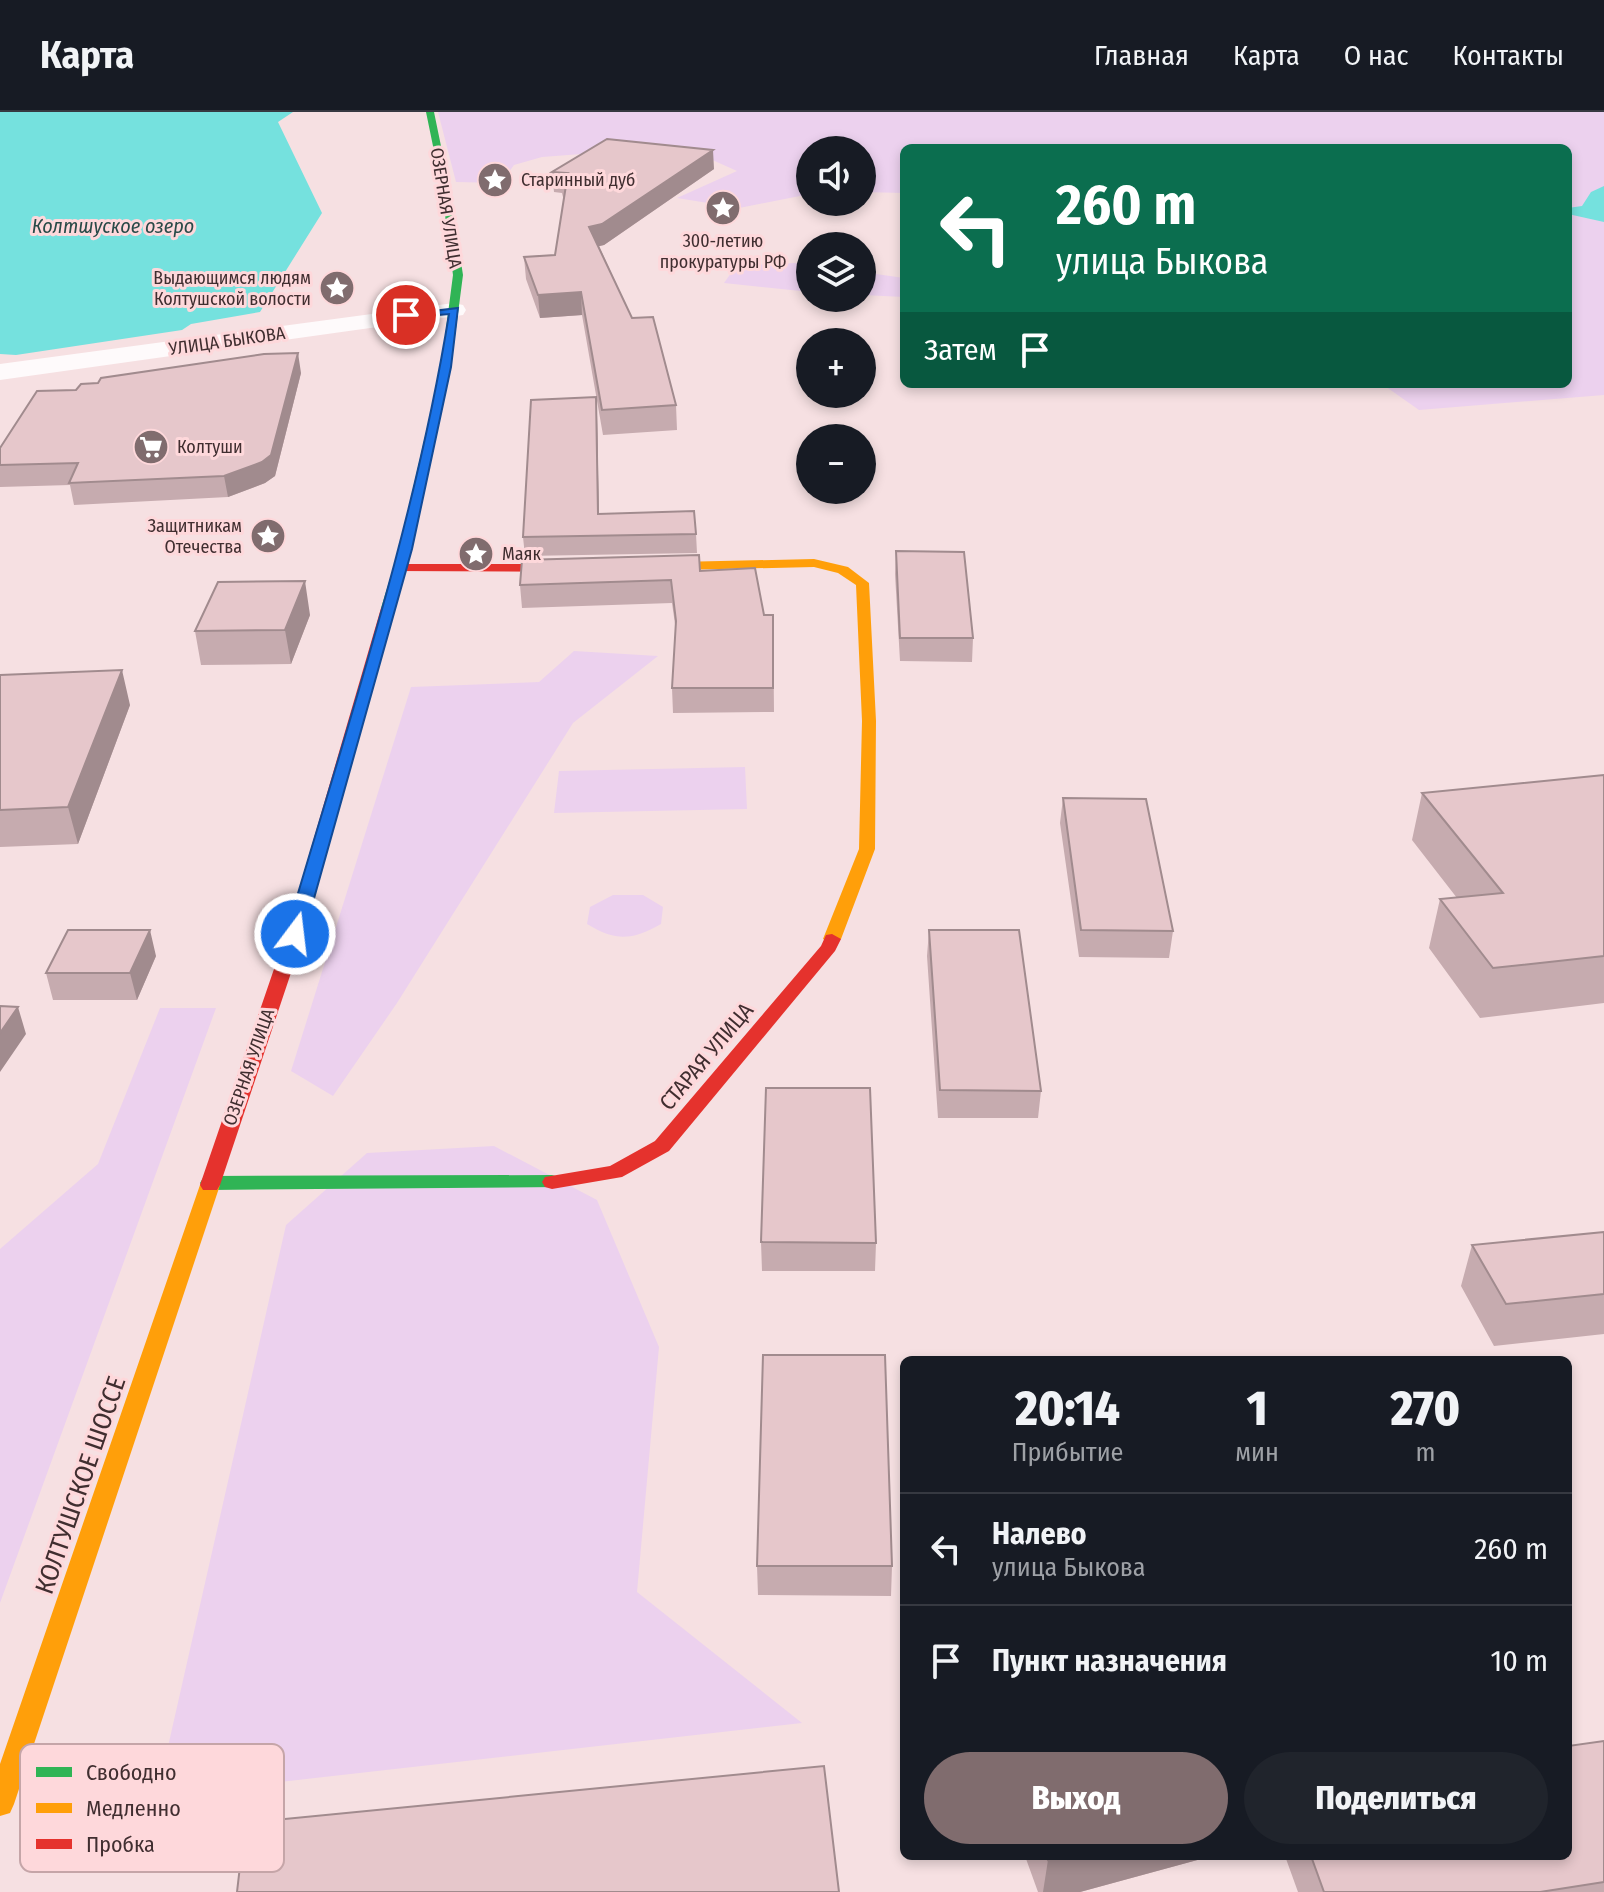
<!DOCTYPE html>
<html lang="ru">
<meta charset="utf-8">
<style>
:root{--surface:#171b24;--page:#20242c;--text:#f1f3f6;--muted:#9ea1a6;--line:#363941;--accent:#806c6e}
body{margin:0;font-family:"Fira Sans Condensed",sans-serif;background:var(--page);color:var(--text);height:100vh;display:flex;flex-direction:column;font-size:30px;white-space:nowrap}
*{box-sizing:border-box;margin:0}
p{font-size:26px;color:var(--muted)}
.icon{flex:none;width:44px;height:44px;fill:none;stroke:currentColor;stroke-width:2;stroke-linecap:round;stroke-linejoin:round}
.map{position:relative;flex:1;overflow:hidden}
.drawer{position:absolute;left:900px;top:1244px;width:672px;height:504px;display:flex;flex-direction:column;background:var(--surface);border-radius:12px;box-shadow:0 4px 12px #0003}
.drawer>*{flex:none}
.top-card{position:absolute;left:900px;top:32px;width:672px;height:244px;border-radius:12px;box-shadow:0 4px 12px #0003;background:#0b6e4f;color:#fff;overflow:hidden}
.fabs{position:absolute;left:796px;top:24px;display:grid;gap:16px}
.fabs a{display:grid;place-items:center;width:80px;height:80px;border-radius:50%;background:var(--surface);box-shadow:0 4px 12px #0003;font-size:40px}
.pin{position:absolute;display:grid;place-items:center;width:68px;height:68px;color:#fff;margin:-34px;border:4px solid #fff;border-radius:50%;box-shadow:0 2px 8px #0007}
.me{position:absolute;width:88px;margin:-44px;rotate:15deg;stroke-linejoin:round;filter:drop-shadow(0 0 6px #0008)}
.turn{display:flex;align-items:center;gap:28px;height:168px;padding:0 24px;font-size:36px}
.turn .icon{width:104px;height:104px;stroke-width:2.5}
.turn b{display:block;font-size:56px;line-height:68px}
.then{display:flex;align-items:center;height:76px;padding:0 24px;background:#0003;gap:16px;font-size:30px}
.eta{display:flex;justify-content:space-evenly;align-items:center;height:136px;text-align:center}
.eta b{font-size:48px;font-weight:800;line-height:56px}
.button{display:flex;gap:16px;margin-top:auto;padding:16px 24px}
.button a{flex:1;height:92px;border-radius:48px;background:var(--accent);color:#fff;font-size:32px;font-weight:800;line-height:92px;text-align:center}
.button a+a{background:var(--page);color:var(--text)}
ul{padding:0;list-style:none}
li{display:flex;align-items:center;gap:24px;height:112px;padding:0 24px;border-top:2px solid var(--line)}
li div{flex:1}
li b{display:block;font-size:30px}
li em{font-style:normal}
header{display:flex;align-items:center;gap:48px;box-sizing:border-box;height:112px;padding:0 40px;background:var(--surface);border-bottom:2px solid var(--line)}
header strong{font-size:38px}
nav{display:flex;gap:44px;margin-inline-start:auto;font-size:28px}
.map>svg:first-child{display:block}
.green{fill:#ecd1ee}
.water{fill:#75e1de}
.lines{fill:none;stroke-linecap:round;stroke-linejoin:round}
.street{fill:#fefafb;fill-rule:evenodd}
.fast{fill:#30b455;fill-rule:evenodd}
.slow{fill:#ff9f0a;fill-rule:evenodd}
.jam{fill:#e5322d;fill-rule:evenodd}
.wall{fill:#c6abaf}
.shaded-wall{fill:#a18b8e}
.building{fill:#e6c7cb;stroke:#a18b8e;stroke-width:2}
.route{fill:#1a73e8;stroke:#114b97;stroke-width:2}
.labels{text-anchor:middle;stroke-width:6;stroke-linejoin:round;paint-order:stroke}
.far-poi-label{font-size:18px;fill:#402e30;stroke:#fed8db;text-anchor:start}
.far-street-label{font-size:18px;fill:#402e30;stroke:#fed8db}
.far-water-label{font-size:20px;font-style:italic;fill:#294a48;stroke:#fed8db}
.street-label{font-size:22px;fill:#402e30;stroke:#fed8db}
.near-street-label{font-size:26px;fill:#402e30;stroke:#fed8db}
.key{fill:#fed8db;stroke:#c5a5a8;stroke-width:2}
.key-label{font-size:22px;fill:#402e30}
</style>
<header>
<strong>Карта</strong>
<nav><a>Главная</a><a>Карта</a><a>О нас</a><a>Контакты</a></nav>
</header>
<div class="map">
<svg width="1604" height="1780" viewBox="0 0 1604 1780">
<rect width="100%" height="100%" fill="#f6e0e2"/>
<path class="green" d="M 438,0 L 1604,0 L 1604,283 L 1419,298 L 1382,272 L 1568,272 L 1568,36 L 904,36 L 904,81 L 862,80 L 862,38 L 810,38 L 810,82 L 739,96 L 677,86 L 737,59 L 699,42 L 608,40 L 542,45 L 514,53 L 501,71 L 456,70 Z
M 795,151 L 810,153 L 810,180 L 724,171 L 736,154 Z
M 862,160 L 904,166 L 904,185 L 862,183 Z
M 574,539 L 658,544 L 573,611 L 397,891 L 333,984 L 291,959 L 411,575 L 539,570 Z
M 745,655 L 747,697 L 554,701 L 559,659 Z
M 613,783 L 643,783 L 663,795 L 661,812 C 632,828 617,830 587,812 L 590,795 Z
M 160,896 L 216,896 L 0,1491 L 0,1137 L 98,1052 Z
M 494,1034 L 597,1088 L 659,1235 L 637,1480 L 802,1611 L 200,1679 L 160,1670 L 286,1113 L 367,1041 Z"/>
<path class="water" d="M 0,0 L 293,0 L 278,10 L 322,101 L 260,200 L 191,212 L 182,218 L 16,243 L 0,242 Z
M 1604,74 L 1604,110 L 1568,102 L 1568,96 L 1582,94 L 1591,80 Z"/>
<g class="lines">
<path class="street" d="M 454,191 L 463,193 L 466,198 L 463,203 L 0,268 L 0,252 Z"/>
<path class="fast" d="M 426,0 L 434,0 L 449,73 L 463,163 L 451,255 L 411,437 L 395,496 L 388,500 L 381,496 L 399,437 L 441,255 L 453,163 L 441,73 Z
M 552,1063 L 559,1065 L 562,1070 L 559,1075 L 210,1078 L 203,1076 L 200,1071 L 203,1066 L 210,1064 Z"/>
<path class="slow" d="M 814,447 L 848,455 L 869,471 L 876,609 L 875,737 L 841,827 L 832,832 L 823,827 L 859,737 L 862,609 L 856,473 L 838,461 L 814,455 L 591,460 L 585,456 L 591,452 Z
M 210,1066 L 217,1068 L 220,1073 L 14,1692 L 10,1701 L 0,1704 L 0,1652 L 200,1073 L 203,1068 Z"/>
<path class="jam" d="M 400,452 L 591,452 L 597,456 L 591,460 L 395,459 L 394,456 Z
M 388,492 L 395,496 L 304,822 L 220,1073 L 217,1078 L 203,1078 L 200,1073 L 286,822 L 381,496 Z
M 832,822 L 841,827 L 835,839 L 669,1039 L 622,1065 L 552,1077 L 545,1075 L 542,1070 L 545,1065 L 610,1054 L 655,1029 L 821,834 L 826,823 Z"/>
</g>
<path class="wall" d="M 714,57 L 604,133 L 599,134 L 632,206 L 676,293 L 677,318 L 603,323 L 582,203 L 540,206 L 526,167 L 524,145 L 555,143 L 564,85 L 563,85 L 562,81 L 554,80 L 552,60 Z
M 301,261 L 275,364 L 265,371 L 228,385 L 74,393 L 70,373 L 0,375 L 0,336 Z
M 597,303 L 599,402 L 696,422 L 697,441 L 525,444 L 523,425 Z
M 896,439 L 973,526 L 972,550 L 900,549 L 895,462 Z
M 700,459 L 764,503 L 773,503 L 774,600 L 673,601 L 672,576 L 676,519 L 672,491 L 522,496 L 520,473 Z
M 310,503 L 291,552 L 201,553 L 195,519 Z
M 0,563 L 130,593 L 78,732 L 0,735 Z
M 1604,663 L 1604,891 L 1480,906 L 1429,836 L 1440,787 L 1457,786 L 1412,728 L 1422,681 Z
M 1063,686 L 1173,819 L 1169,846 L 1079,845 L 1060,711 Z
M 929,818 L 1041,979 L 1038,1006 L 938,1006 L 927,844 Z
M 156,844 L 137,888 L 53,888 L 46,861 Z
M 1604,1120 L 1604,1222 L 1494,1234 L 1461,1174 L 1472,1133 Z
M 761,1130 L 876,1131 L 875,1159 L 762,1159 Z
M 757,1454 L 892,1454 L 891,1484 L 758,1483 Z
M 1604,1629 L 1604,1780 L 1298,1780 L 1285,1744 L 1568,1744 Z
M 1025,1744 L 1212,1744 L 1080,1780 L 1038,1780 Z"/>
<path class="shaded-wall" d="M 713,38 L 714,57 L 604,133 L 591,136 L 589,115 Z
M 581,180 L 582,203 L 540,206 L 538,183 Z
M 298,241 L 301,261 L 275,364 L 265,371 L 228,385 L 224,364 Z
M 596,285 L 597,303 L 599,420 L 598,402 Z
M 305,469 L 310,503 L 291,552 L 285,518 Z
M 122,558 L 130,593 L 78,732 L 68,695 Z
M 150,818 L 156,844 L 137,888 L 130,861 Z
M 18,895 L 26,922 L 0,960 L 0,921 Z
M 1064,1744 L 1212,1744 L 1080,1780 L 1043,1780 L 1048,1748 Z"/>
<path class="building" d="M 607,27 L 713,38 L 602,112 L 589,115 L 632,206 L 653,205 L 676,293 L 602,298 L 581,180 L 538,183 L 524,145 L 555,143 L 567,67 L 568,70 L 575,66 L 561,65 L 567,61 L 552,60 Z
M 298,241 L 271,343 L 262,350 L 224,364 L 69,371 L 78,351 L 0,353 L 0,336 L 37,279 L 76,278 L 81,272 L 98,271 L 101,266 L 264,242 Z
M 596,285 L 598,402 L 694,399 L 696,422 L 523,425 L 531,288 Z
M 896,439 L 964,440 L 973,526 L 900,526 Z
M 699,443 L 700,459 L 755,456 L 764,503 L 773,503 L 773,576 L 672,576 L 676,509 L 671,468 L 520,473 L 522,448 Z
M 305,469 L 285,518 L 195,519 L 218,470 Z
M 122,558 L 68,695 L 0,698 L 0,563 Z
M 1604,663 L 1604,844 L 1493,856 L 1440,787 L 1503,781 L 1422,681 Z
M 1063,686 L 1146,687 L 1173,819 L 1081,818 Z
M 68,818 L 150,818 L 130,861 L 46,861 Z
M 929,818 L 1019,818 L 1041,979 L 940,978 Z
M 0,894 L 18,895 L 0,921 Z
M 766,976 L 870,976 L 876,1131 L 761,1130 Z
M 1604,1120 L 1604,1182 L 1506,1192 L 1472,1133 Z
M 763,1243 L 885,1243 L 892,1454 L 757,1454 Z
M 1604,1629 L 1604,1770 L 1540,1780 L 1324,1780 L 1311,1744 L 1568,1744 L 1568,1634 Z
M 824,1654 L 839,1780 L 237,1780 L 245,1711 Z
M 1046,1744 L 1064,1744 L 1048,1748 Z"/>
<path class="route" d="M 458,196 L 451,255 L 412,437 L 304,822 L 301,826 L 289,826 L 286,822 C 346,617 415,413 449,202 L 406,206 L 401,203 Z"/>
<defs>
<symbol id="sight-disc" viewBox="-11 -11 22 22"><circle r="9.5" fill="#806c6e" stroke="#fed8db"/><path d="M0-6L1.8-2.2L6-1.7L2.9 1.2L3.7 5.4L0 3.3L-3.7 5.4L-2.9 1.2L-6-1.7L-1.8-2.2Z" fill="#fff"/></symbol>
<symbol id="supermarket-disc" viewBox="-11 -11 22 22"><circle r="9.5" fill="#806c6e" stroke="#fed8db"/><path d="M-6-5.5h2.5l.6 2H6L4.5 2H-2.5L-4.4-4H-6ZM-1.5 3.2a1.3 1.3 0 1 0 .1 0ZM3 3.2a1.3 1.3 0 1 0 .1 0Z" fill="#fff"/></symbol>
</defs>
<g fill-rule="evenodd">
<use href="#sight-disc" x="475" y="48" width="40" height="40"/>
<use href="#sight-disc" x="703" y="76" width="40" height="40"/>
<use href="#sight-disc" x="317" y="156" width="40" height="40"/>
<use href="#supermarket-disc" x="131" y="315" width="40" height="40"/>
<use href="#sight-disc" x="248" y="404" width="40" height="40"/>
<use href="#sight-disc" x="456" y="422" width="40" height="40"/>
</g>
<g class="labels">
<g class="far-poi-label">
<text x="521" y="74">Старинный дуб</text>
<text x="723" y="135" text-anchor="middle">300-летию<tspan x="723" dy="21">прокуратуры РФ</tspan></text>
<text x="311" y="172" text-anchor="end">Выдающимся людям<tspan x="311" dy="21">Колтушской волости</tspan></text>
<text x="177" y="341">Колтуши</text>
<text x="242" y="420" text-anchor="end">Защитникам<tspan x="242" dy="21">Отечества</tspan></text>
<text x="502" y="448">Маяк</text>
</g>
<g class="far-street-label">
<text transform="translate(446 96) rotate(81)" y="6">ОЗЕРНАЯ УЛИЦА</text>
<text transform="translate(227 229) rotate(-8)" y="6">УЛИЦА БЫКОВА</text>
<text transform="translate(249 955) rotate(-71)" y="6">ОЗЕРНАЯ УЛИЦА</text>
</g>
<g class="far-water-label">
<text x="113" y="121">Колтшуское озеро</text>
</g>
<g class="street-label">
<text transform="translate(706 944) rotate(-50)" y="8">СТАРАЯ УЛИЦА</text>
</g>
<g class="near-street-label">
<text transform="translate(80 1373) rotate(-71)" y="9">КОЛТУШСКОЕ ШОССЕ</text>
</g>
</g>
<rect x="20" y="1632" width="264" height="128" rx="12" class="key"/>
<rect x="36" y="1655" width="36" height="10" fill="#30b455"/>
<rect x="36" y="1691" width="36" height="10" fill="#ff9f0a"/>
<rect x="36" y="1727" width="36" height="10" fill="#e5322d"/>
<g class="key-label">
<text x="86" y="1668">Свободно</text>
<text x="86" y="1704">Медленно</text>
<text x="86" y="1740">Пробка</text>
</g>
</svg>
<div class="fabs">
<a><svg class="icon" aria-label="sound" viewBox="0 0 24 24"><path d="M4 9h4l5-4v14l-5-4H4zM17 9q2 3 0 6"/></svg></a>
<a><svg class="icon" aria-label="layers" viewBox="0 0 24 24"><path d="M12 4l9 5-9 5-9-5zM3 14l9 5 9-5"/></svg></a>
<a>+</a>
<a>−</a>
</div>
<div class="pin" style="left:406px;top:203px;background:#d93025"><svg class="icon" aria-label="arrive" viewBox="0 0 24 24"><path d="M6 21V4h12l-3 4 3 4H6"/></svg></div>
<svg class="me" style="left:295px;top:822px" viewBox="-20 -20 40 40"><circle r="17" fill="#1a73e8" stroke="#fff" stroke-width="3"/><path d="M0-11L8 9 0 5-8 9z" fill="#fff"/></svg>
<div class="top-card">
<div class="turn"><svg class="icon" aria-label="left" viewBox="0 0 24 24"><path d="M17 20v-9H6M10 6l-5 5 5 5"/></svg><div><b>260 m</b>улица Быкова</div></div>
<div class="then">Затем<svg class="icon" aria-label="arrive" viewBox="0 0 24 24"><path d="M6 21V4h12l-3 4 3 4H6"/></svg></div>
</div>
<section class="drawer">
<div class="eta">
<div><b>20:14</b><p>Прибытие</p></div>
<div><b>1</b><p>мин</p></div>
<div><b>270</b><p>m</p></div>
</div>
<ul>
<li><svg class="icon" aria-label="left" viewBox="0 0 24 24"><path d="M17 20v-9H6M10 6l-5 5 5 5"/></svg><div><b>Налево</b><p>улица Быкова</p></div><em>260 m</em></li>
<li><svg class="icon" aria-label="arrive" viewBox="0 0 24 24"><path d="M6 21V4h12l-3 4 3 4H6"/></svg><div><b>Пункт назначения</b></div><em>10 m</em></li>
</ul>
<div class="button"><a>Выход</a><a>Поделиться</a></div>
</section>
</div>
